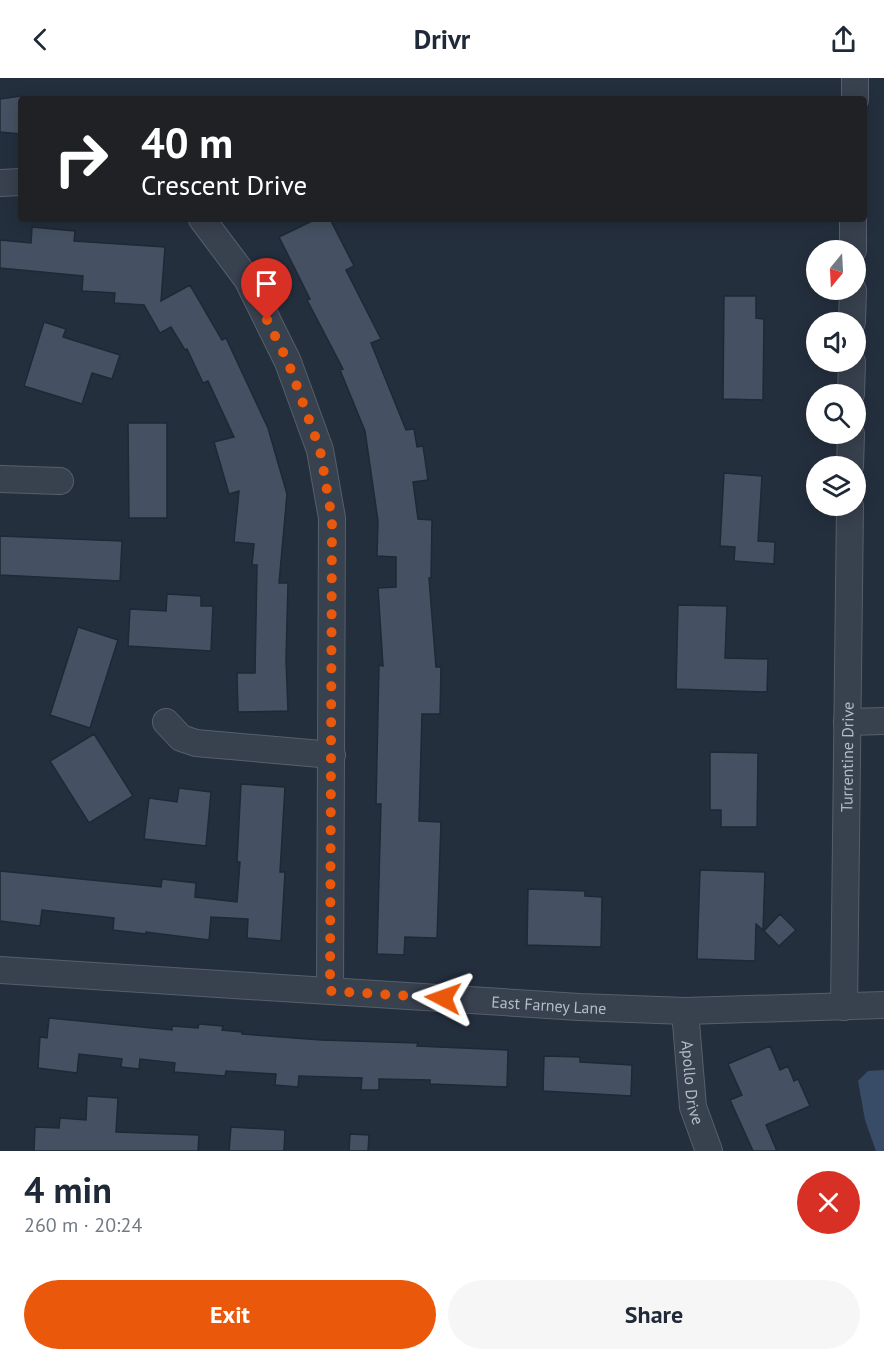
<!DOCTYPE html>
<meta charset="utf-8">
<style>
:root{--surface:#fff;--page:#f6f6f7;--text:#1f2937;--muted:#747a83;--accent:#ea580c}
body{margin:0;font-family:"PT Sans",sans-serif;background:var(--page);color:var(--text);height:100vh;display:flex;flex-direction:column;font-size:22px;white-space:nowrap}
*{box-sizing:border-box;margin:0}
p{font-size:20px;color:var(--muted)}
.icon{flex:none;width:33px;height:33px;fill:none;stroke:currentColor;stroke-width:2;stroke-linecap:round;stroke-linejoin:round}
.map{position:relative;height:1073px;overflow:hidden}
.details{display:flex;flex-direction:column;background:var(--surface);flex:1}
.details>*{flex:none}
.banner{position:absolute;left:18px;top:18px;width:849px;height:126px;border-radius:6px;box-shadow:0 3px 15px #0003;background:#202124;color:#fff;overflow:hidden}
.needle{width:39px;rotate:198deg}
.tools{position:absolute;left:806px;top:162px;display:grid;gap:12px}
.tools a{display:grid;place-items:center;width:60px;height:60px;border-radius:50%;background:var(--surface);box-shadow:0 3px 15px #0003;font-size:30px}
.pin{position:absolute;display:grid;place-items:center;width:51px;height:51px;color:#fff;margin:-62px -26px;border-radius:50% 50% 50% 0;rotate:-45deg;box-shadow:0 0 6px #0007}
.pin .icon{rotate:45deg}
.me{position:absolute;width:66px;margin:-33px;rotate:274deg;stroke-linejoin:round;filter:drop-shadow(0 0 4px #0008)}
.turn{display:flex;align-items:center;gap:21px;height:126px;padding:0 24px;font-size:27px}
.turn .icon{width:78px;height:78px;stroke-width:2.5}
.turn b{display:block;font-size:42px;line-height:51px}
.round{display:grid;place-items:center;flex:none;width:63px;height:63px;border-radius:32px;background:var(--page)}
.summary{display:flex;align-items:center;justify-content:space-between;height:102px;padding:0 24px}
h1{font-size:36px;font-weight:700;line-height:45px}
.cta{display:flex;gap:12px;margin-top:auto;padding:12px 24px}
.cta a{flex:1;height:69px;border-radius:36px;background:var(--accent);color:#fff;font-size:24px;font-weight:700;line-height:69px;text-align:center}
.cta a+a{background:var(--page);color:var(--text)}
header{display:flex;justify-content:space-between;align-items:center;height:78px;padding:0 24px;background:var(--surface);font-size:27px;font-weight:700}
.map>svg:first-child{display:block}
.water{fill:#394c67}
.building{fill:#455162;stroke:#1f2835;stroke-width:1.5}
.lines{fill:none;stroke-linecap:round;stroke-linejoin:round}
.minor-casing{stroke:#565f6c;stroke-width:28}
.minor{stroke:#38414e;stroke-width:26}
.route{stroke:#ea580c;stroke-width:10;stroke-dasharray:0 18}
.labels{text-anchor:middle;stroke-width:4.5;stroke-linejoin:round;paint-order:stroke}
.street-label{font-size:16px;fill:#b4bcc9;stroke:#1d2633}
</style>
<header><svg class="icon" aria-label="back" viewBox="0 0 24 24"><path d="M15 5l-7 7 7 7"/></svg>Drivr<svg class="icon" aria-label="share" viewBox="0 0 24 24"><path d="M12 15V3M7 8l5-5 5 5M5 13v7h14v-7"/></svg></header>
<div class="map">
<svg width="884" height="1073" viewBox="0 0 884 1073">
<rect width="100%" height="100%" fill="#242f3e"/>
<path class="water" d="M 884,992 L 884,1073 L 876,1073 L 865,1042 L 858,1003 L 868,993 Z"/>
<path class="building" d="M 21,18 L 21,56 L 0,54 L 0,21 Z
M 316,141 L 330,141 L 354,188 L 346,192 L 381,261 L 371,265 L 406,352 L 414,351 L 417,369 L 423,368 L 428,402 L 413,404 L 418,441 L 432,442 L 431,500 L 429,500 L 436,589 L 441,589 L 440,636 L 422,636 L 419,743 L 441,744 L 437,860 L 405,859 L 404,877 L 377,876 L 381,726 L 376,726 L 379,587 L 383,588 L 378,510 L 396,509 L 396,479 L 377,478 L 378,443 L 365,353 L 340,292 L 343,291 L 307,222 L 310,221 L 279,159 Z
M 32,149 L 75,153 L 74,163 L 165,169 L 161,223 L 190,207 L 222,262 L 226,260 L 268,350 L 287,416 L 279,505 L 288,505 L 286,582 L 288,633 L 238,634 L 237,595 L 255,595 L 257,487 L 252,487 L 254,466 L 234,464 L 239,413 L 229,416 L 214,364 L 234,359 L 208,303 L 203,305 L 187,271 L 185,272 L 171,249 L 160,255 L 144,227 L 114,225 L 115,215 L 82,213 L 83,198 L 0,190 L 0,162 L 31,165 Z
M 724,218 L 756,218 L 756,240 L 764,241 L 763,322 L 723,321 Z
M 44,244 L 66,251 L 63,259 L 120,277 L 112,301 L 92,295 L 82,326 L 24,308 Z
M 128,345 L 167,345 L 167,440 L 129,440 Z
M 724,395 L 762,398 L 758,463 L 775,464 L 774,486 L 734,483 L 735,469 L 720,468 Z
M 0,458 L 122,463 L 120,503 L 0,497 Z
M 167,516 L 201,518 L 201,528 L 213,528 L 211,573 L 128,568 L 130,531 L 166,533 Z
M 678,527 L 727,528 L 725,580 L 768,581 L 767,614 L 676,611 Z
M 78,549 L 118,562 L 90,650 L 50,637 Z
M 94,656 L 133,718 L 89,745 L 50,683 Z
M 710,674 L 758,675 L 757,749 L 721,749 L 721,732 L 710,732 Z
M 241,706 L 285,709 L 280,794 L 285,794 L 281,863 L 247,860 L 248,841 L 211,839 L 209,862 L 146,854 L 146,856 L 113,852 L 114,840 L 42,832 L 40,848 L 0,843 L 0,793 L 161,809 L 162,801 L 196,805 L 195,819 L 237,824 L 240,784 L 237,784 Z
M 179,710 L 211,714 L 206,768 L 144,761 L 149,720 L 177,724 Z
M 700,792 L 765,794 L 763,852 L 756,846 L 755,883 L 697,881 Z
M 528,811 L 585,813 L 585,818 L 602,819 L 601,869 L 527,867 Z
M 780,836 L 796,852 L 779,868 L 764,853 Z
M 49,940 L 172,952 L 172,948 L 198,950 L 199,946 L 223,948 L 222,952 L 242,954 L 242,956 L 321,962 L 418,965 L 417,968 L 508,972 L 507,1009 L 430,1006 L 430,1002 L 379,1001 L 379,1012 L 361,1012 L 362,1000 L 299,998 L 298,1009 L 275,1007 L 276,996 L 226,993 L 225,998 L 174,994 L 175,985 L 140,981 L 139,991 L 121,989 L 122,981 L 79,976 L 77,995 L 38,990 L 40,959 L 47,960 Z
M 770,968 L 780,992 L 788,988 L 794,1003 L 798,1001 L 810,1028 L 766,1047 L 777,1073 L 753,1073 L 730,1022 L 742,1017 L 728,986 Z
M 544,978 L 580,979 L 580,984 L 632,987 L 631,1018 L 543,1013 Z
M 87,1018 L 118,1020 L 116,1054 L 199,1057 L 198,1073 L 34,1073 L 35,1049 L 59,1050 L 60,1040 L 86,1042 Z
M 231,1049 L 285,1052 L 284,1073 L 229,1073 Z
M 350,1056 L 369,1057 L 368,1073 L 349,1073 Z"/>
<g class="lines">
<defs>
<g id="minor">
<path d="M 855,21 L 855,0"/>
<path d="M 0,105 L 21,104"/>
<path d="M 202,141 L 247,201 L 288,284 L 320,372 L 332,440 L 330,913"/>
<path d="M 853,172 L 853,141"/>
<path d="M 852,244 L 853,212"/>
<path d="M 851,316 L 852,284"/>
<path d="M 850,388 L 851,356"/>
<path d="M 0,401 L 60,403"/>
<path d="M 166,644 L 181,660 L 196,665 L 332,677"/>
<path d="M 847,644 L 884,643"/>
<path id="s1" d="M 0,892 L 579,929 L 685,933 L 884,927"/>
<path id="s2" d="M 844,929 L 850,428"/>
<path id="s3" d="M 685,933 L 693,1029 L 709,1073"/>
</g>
</defs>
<use href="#minor" class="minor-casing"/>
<use href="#minor" class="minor"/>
</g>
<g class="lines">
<path class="route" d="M 267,242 L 288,284 L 320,372 L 332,441 L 330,913 L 443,920"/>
</g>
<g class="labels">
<g class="street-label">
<text dy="6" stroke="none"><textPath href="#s2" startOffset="250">Turrentine Drive</textPath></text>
<text dy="6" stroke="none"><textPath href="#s1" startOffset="550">East Farney Lane</textPath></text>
<text dy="6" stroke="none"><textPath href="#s3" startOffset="72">Apollo Drive</textPath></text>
</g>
</g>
</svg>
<div class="tools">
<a><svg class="needle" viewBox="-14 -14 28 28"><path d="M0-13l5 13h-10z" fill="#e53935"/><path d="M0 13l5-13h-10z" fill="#747a83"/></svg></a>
<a><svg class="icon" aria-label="sound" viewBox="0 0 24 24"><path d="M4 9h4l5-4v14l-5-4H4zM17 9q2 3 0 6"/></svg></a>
<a><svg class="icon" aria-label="search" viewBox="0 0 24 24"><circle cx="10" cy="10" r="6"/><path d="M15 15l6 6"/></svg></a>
<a><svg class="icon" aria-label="layers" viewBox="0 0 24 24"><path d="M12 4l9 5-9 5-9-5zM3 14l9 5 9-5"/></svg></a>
</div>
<div class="pin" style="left:267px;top:242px;background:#d93025"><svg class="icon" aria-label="arrive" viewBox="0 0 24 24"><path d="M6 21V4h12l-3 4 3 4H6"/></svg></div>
<svg class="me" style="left:443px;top:920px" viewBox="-20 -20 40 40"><path d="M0-17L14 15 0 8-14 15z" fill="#ea580c" stroke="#fff" stroke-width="4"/></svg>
<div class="banner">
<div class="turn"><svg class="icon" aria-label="right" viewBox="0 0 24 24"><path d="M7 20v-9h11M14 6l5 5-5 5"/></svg><div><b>40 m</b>Crescent Drive</div></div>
</div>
</div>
<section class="details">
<div class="summary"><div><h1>4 min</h1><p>260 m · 20:24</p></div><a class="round" style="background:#d93025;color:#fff"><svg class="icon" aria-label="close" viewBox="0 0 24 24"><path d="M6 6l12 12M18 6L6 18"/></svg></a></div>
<div class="cta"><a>Exit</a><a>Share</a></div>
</section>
